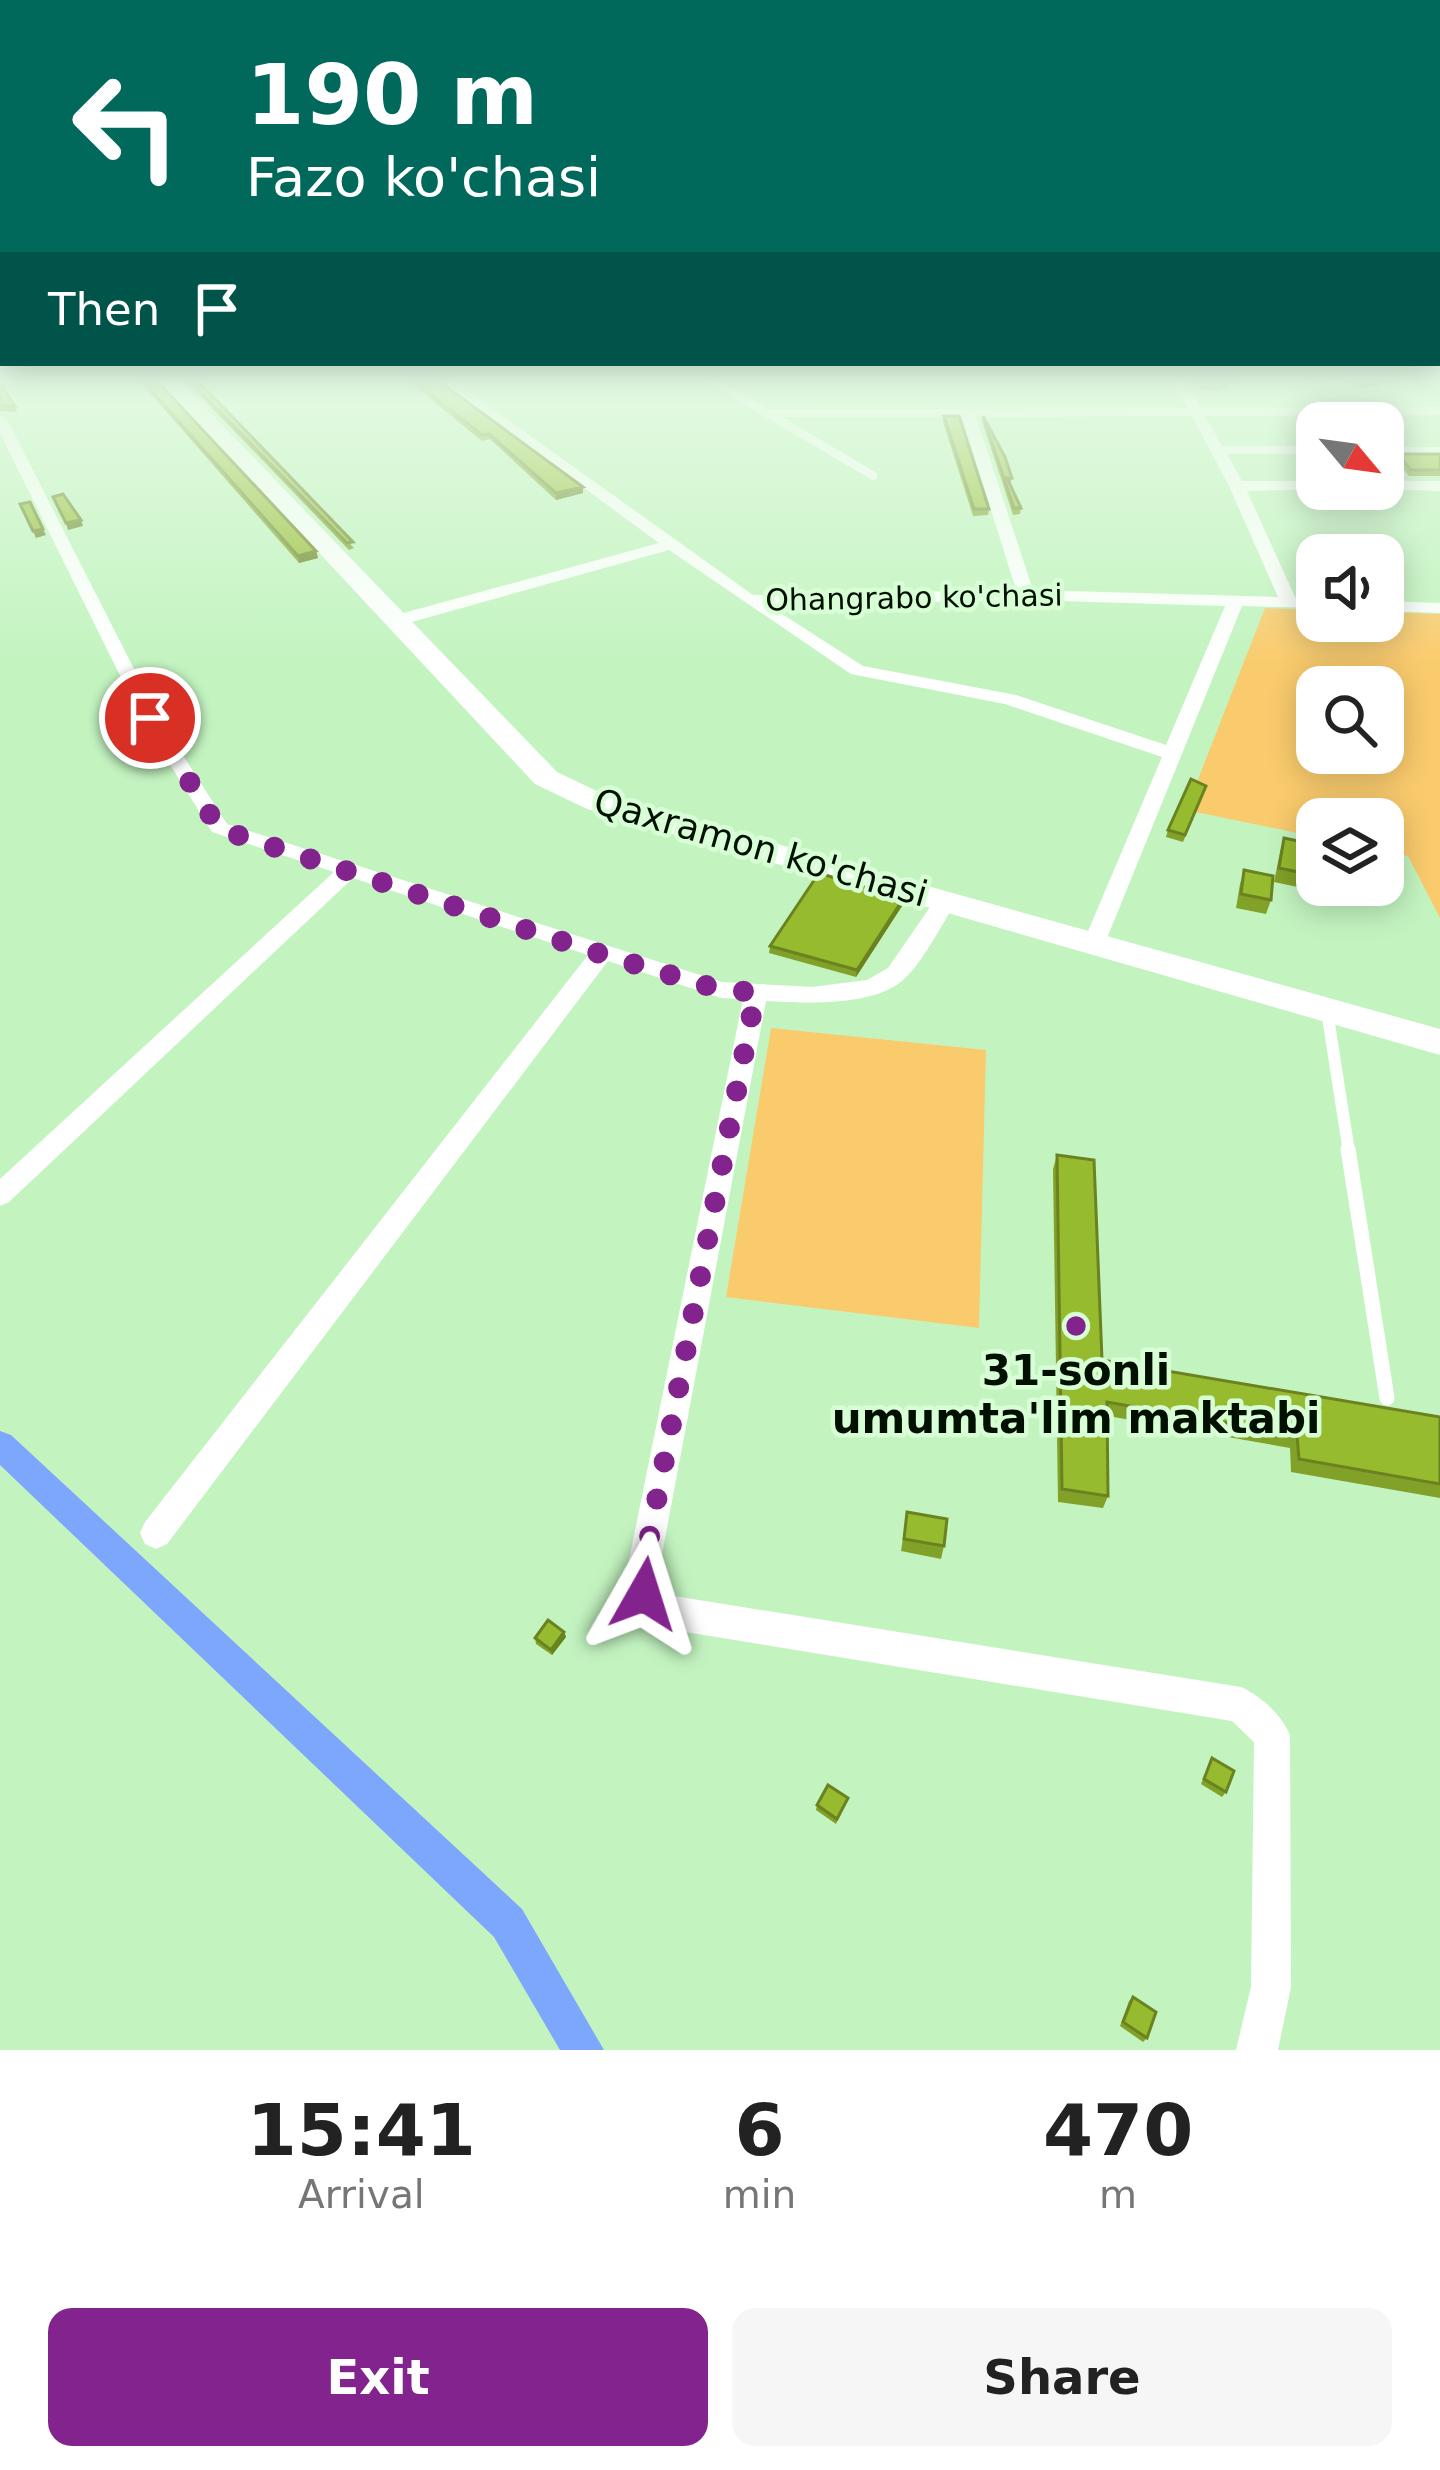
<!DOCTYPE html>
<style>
:root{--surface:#fff;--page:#f6f6f6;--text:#222;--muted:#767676;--accent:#83238e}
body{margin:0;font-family:"DejaVu Sans",sans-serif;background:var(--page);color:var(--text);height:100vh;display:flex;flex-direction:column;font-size:45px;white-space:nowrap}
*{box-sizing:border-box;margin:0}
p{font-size:39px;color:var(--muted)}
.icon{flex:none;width:66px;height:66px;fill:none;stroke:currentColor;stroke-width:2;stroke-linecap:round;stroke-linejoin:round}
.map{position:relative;height:2050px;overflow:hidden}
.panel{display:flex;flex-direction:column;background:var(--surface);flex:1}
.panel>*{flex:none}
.top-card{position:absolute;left:0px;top:0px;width:1440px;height:366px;box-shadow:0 6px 30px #0003;background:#00695c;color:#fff;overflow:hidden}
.needle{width:78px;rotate:119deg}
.fabs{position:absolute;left:1296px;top:402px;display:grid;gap:24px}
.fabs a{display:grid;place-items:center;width:108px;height:108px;border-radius:24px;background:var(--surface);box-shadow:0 6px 30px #0003;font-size:60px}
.pin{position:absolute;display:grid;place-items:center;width:102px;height:102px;color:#fff;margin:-51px;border:6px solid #fff;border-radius:50%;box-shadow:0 3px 12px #0007}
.me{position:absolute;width:132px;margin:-66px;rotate:6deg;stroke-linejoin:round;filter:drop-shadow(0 0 9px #0008)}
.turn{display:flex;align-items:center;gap:42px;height:252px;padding:0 48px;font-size:54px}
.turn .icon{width:156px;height:156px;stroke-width:2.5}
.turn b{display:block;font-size:84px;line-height:102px}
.then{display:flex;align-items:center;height:114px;padding:0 48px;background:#0003;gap:24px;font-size:45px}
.eta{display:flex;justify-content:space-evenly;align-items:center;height:204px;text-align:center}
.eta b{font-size:72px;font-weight:600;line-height:84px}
.action{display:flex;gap:24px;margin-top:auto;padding:24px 48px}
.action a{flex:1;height:138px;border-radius:24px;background:var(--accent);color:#fff;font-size:48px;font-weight:600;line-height:138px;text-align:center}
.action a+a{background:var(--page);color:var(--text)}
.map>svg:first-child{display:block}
.green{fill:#facb6d;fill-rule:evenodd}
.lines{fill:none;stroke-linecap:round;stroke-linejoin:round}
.canal{fill:#7ca7fc;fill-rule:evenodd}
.lane-far2{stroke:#fff;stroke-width:8}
.lane-far1{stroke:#fff;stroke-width:12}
.lane{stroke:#fff;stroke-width:15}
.street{fill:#fff;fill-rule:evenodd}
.secondary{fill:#fff;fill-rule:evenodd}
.wall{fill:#82a128}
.shaded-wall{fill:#6a8320}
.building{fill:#97bb2e;stroke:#6a8320;stroke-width:3}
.route{stroke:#83238e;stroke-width:21;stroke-dasharray:0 37.8}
.poi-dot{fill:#83238e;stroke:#d7fed5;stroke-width:4.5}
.labels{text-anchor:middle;stroke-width:9;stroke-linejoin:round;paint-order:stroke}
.far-street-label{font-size:30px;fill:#021002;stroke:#d7fed5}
.street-label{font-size:36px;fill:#021002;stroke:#d7fed5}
.near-poi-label{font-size:42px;font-weight:bold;fill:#021002;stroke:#d7fed5}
</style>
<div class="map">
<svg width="1440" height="2050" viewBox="0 0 1440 2050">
<rect width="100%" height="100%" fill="#c3f4c0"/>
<path class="green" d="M 1265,608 L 1317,610 L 1317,621 L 1383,621 L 1383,612 L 1440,614 L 1440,918 L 1408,856 L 1383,851 L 1383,819 L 1317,819 L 1317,837 L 1186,810 ZM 1317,687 L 1383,687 L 1383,753 L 1317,753 Z
M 771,1028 L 986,1050 L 979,1328 L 726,1297 Z"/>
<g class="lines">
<path class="canal" d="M 0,1431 L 11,1435 L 522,1909 L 604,2050 L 560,2050 L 494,1937 L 0,1465 Z"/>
<path class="lane-far2" d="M 1196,412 L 1440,411"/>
<path class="lane-far1" d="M 1327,1011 L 1349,1152"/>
<path class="lane" d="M 1348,1149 L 1387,1398"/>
<path class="street" d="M 433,377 L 448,377 L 753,595 L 1016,590 L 962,417 L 782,417 L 877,473 L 877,479 L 872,480 L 698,377 L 714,377 L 768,409 L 1187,408 L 1171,377 L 1184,377 L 1222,446 L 1317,446 L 1317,454 L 1227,454 L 1242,481 L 1317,481 L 1317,489 L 1322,489 L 1247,491 L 1295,597 L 1317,598 L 1317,608 L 1242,606 L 1105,943 L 1094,951 L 1083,943 L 1162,757 L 1005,704 L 851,674 L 669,550 L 401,625 L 389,625 L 389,617 L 659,543 ZM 1192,416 L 1229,486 L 1278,597 L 1033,590 L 976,417 ZM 1026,600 L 1225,606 L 1166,745 L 1016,695 L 863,666 L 768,605 Z
M 1302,377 L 1315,377 L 1316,378 L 1309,382 Z
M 0,415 L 7,419 L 159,718 L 227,824 L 722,982 L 812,987 L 867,980 L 888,968 L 937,897 L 953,897 L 956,902 C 942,924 922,964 903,980 C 873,1007 804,1003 766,1001 L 660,1565 L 661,1586 L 674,1596 L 1241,1687 C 1261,1696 1282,1715 1290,1735 L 1291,1987 L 1278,2050 L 1236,2050 L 1251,1987 L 1254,1742 L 1232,1721 L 667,1629 C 632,1614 627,1601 628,1565 L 743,999 L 721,998 L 608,961 L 167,1544 L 156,1549 L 145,1544 L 140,1533 L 145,1522 L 588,955 L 353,878 L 9,1202 L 0,1206 L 0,1179 L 334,872 L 212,832 L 141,718 L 0,433 Z
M 1383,447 L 1440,447 L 1440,455 L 1383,455 Z
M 1383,481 L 1440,481 L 1440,491 L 1378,489 L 1383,489 Z
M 1383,601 L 1440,603 L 1440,613 L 1383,611 Z"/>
<path class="secondary" d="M 155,377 L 176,377 L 557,772 L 609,797 L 1440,1029 L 1440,1055 L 587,809 L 535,784 Z"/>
</g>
<path class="wall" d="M 136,377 L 153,377 L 316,551 L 318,558 L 299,563 Z
M 182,377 L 194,377 L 354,548 L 349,550 Z
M 403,377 L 433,377 L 583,493 L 556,500 L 490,439 L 482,441 Z
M 1194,377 L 1240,377 L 1219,391 L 1202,390 Z
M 1340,377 L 1420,377 L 1361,389 Z
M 0,383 L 15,406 L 17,412 L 0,411 Z
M 944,416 L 989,509 L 988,515 L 973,516 L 943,422 Z
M 983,416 L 1012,478 L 1010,484 L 1021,508 L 1020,514 L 1013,515 L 982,421 Z
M 1398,454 L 1440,454 L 1440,476 L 1409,476 L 1396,460 Z
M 1204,793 L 1183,842 L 1166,837 L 1168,830 Z
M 1284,838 L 1317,845 L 1317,885 L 1334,885 L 1331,894 L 1274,882 L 1280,852 Z
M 1244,870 L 1271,900 L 1266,914 L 1236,908 L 1240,884 Z
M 903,899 L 902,906 L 856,977 L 769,953 L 770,946 Z
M 1057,1155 L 1102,1360 L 1440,1417 L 1440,1498 L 1291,1472 L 1290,1448 L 1108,1416 L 1108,1496 L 1103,1508 L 1058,1502 L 1053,1169 Z
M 907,1512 L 944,1546 L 941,1559 L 901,1551 Z
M 564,1632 L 566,1637 L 552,1655 L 536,1644 L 535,1638 Z
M 1212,1758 L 1226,1792 L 1222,1797 L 1201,1784 Z
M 848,1798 L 836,1824 L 816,1810 L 817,1805 Z
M 1133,1997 L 1147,2038 L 1143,2042 L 1120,2026 L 1129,2001 Z"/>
<path class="shaded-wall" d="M 1222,377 L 1240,377 L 1219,391 Z
M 1365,377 L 1420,377 L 1361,389 Z
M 583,487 L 583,493 L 556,500 L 556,493 Z
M 81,520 L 83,526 L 68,530 L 66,523 Z
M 43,529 L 46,535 L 36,538 L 33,531 Z
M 316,551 L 318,558 L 299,563 L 298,556 Z
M 903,899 L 902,906 L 856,977 L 857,970 Z
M 564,1632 L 566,1637 L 552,1655 L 551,1650 Z"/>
<path class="building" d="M 139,377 L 153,377 L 316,551 L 298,556 Z
M 186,377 L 194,377 L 353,542 L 347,543 Z
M 409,377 L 433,377 L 583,487 L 556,493 L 489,434 L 482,435 Z
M 0,383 L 15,406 L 0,405 Z
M 944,416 L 959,416 L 989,509 L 974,509 Z
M 983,416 L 1005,457 L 1012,478 L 1007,478 L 1021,508 L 1014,508 Z
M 1398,454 L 1440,454 L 1440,470 L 1411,470 Z
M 63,494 L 81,520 L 66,523 L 53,497 Z
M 30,502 L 43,529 L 33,531 L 20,504 Z
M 1191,779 L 1206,786 L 1185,835 L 1168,830 Z
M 1284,838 L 1317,845 L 1317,876 L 1279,868 Z
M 1244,870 L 1273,876 L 1271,900 L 1241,894 Z
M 819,873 L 903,899 L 857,970 L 770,946 Z
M 1057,1155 L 1094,1160 L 1102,1360 L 1440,1417 L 1440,1484 L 1299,1459 L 1297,1435 L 1107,1402 L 1108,1496 L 1062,1489 Z
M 907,1512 L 947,1519 L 944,1546 L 904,1539 Z
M 548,1620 L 564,1632 L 551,1650 L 535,1638 Z
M 1212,1758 L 1234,1771 L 1226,1792 L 1204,1779 Z
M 828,1785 L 848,1798 L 837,1819 L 817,1805 Z
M 1133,1997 L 1156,2012 L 1147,2038 L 1123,2022 Z"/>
<linearGradient id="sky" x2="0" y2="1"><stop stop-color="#7daff0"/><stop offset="0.57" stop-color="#e4fae3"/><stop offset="1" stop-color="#e4fae3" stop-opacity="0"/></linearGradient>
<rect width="1440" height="664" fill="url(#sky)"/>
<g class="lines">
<path class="route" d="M 150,718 L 219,829 L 601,954 L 721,990 L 756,992 L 644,1565 L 644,1594"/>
</g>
<circle class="poi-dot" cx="1076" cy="1326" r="12"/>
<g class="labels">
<g class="far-street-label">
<text transform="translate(914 598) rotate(-1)" y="10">Ohangrabo ko'chasi</text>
</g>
<g class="street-label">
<text transform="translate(761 847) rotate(16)" y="13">Qaxramon ko'chasi</text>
</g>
<g class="near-poi-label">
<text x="1076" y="1385">31-sonli<tspan x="1076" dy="48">umumta'lim maktabi</tspan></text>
</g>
</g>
</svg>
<div class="fabs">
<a><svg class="needle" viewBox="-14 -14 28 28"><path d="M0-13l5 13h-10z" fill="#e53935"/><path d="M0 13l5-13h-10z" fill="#767676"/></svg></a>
<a><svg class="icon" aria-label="sound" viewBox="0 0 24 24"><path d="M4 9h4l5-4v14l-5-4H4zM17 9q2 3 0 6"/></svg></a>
<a><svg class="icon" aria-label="search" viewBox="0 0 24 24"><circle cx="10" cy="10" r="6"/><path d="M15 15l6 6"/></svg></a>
<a><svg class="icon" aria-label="layers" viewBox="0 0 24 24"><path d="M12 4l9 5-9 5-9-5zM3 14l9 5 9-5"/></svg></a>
</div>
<div class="pin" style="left:150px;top:718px;background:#d93025"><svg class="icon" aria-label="arrive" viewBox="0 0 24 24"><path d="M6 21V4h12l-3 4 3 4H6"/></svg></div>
<svg class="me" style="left:644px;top:1594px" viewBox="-20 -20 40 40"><path d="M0-17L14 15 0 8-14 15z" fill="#83238e" stroke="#fff" stroke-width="4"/></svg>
<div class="top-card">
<div class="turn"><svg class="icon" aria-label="left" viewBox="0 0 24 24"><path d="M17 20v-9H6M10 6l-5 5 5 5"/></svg><div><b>190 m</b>Fazo ko'chasi</div></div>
<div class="then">Then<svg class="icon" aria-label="arrive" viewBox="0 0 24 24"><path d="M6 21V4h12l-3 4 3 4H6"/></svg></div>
</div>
</div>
<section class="panel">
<div class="eta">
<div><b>15:41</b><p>Arrival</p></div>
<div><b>6</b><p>min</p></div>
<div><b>470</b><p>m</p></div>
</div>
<div class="action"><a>Exit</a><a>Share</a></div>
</section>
